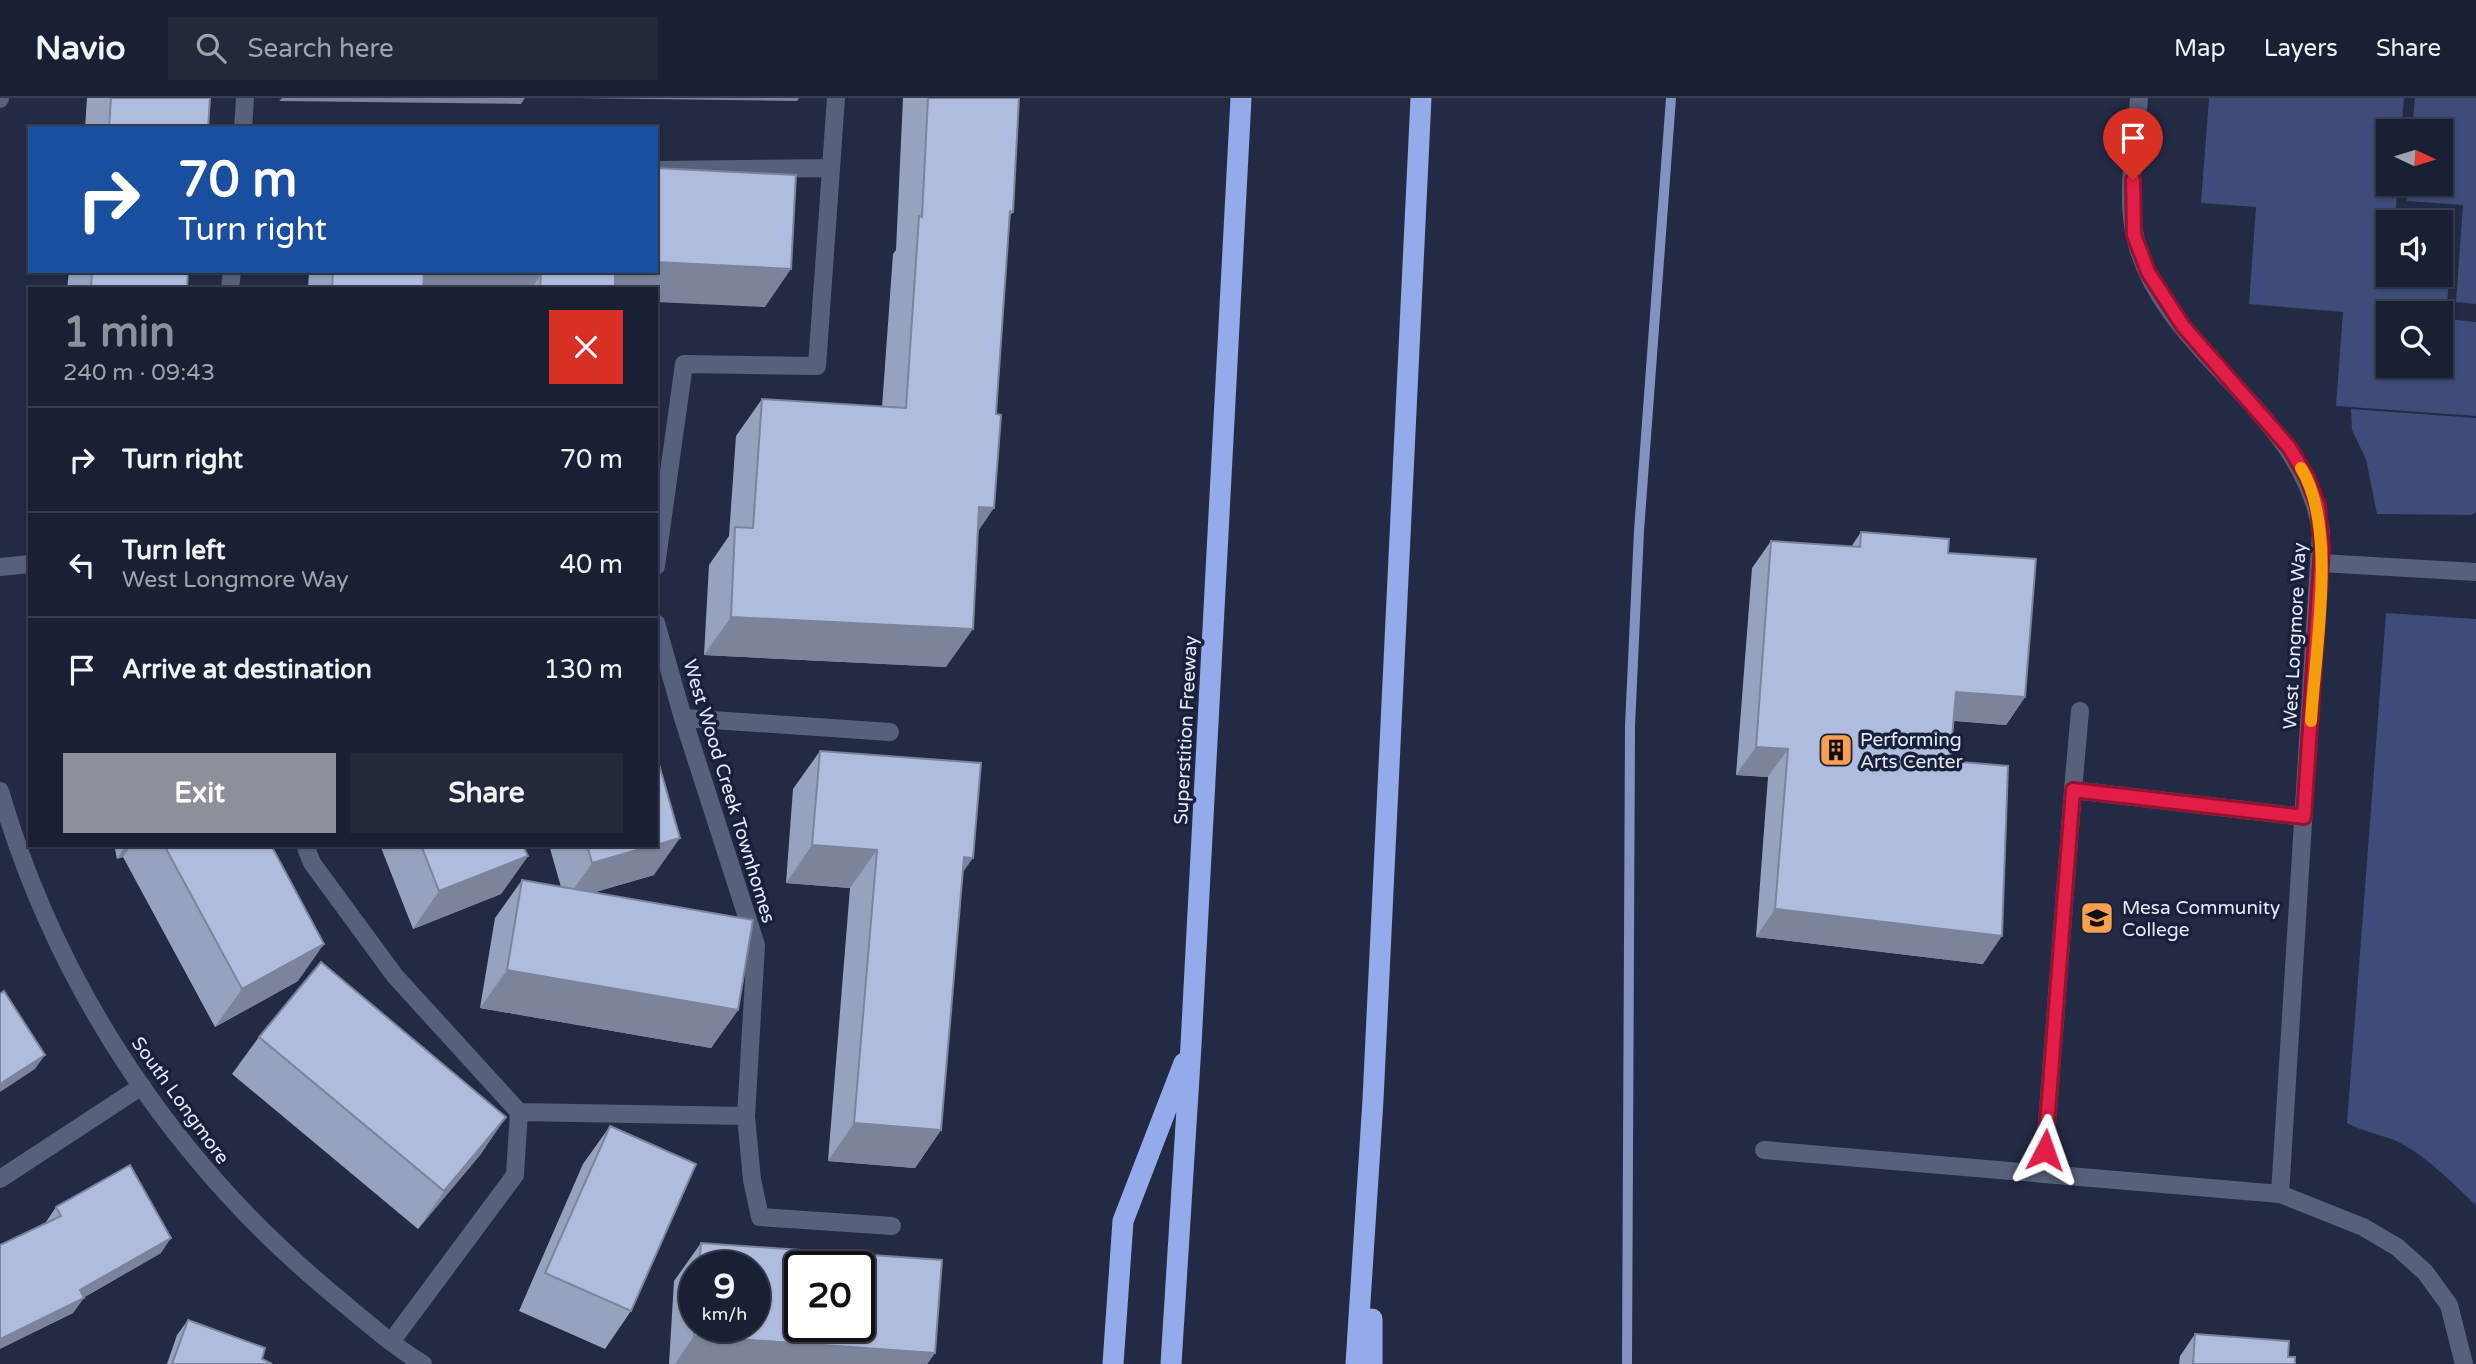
<!DOCTYPE html>
<meta charset="utf-8">
<style>
:root{--surface:#1a2033;--page:#23283b;--text:#f1f3f6;--muted:#9fa3ac;--line:#383e4e;--accent:#8c9099}
body{margin:0;font-family:"Varela Round",sans-serif;background:var(--page);color:var(--text);height:100vh;display:flex;flex-direction:column;font-size:26px;white-space:nowrap}
*{box-sizing:border-box;margin:0}
p{font-size:23px;color:var(--muted)}
.icon{flex:none;width:38px;height:38px;fill:none;stroke:currentColor;stroke-width:2;stroke-linecap:round;stroke-linejoin:round}
.map{position:relative;flex:1;overflow:hidden}
.sheet{position:absolute;left:28px;top:189px;width:630px;height:560px;display:flex;flex-direction:column;background:var(--surface);border-radius:0px;box-shadow:0 2px 5px #0004,0 0 0 2px var(--line)}
.sheet>*{flex:none}
.banner{position:absolute;left:28px;top:28px;width:630px;height:147px;border-radius:0px;box-shadow:0 2px 5px #0004,0 0 0 2px var(--line);background:#1a4fa0;color:#fff;overflow:hidden}
.needle{width:46px;rotate:94deg}
.tools{position:absolute;left:2376px;top:21px;display:grid;gap:14px}
.tools a{display:grid;place-items:center;width:77px;height:77px;border-radius:0px;background:var(--surface);box-shadow:0 2px 5px #0004,0 0 0 2px var(--line);font-size:35px}
.speed{position:absolute;left:679px;top:1153px;display:flex;gap:14px;font-size:35px;font-weight:700;text-align:center}
.speed>*{display:grid;place-content:center;width:91px;height:91px;border-radius:50%;background:var(--surface);box-shadow:0 2px 5px #0004,0 0 0 2px var(--line);line-height:1}
.speed small{font-size:18px;font-weight:400}
.speed .limit{border:4px solid #111;border-radius:10px;background:#fff;color:#111}
.pin{position:absolute;display:grid;place-items:center;width:60px;height:60px;color:#fff;margin:-72px -30px;border-radius:50% 50% 50% 0;rotate:-45deg;box-shadow:0 0 7px #0007}
.pin .icon{rotate:45deg}
.me{position:absolute;width:77px;margin:-38px;rotate:4deg;stroke-linejoin:round;filter:drop-shadow(0 0 5px #0008)}
.turn{display:flex;align-items:center;gap:24px;height:147px;padding:0 35px;font-size:32px}
.turn .icon{width:91px;height:91px;stroke-width:2.5}
.turn b{display:block;font-size:49px;line-height:60px}
.round{display:grid;place-items:center;flex:none;width:74px;height:74px;border-radius:0px;background:var(--page)}
.overview{display:flex;align-items:center;justify-content:space-between;height:119px;padding:0 35px}
h1{font-size:42px;font-weight:700;line-height:52px;color:var(--accent)}
.action{display:flex;gap:14px;margin-top:auto;padding:14px 35px}
.action a{flex:1;height:80px;border-radius:0px;background:var(--accent);color:#fff;font-size:28px;font-weight:700;line-height:80px;text-align:center}
.action a+a{background:var(--page);color:var(--text)}
ul{padding:0;list-style:none}
li{display:flex;align-items:center;gap:21px;height:105px;padding:0 35px;border-top:2px solid var(--line)}
li div{flex:1}
li b{display:block;font-size:26px}
li em{font-style:normal}
header{display:flex;align-items:center;gap:42px;box-sizing:border-box;height:98px;padding:0 35px;background:var(--surface);border-bottom:2px solid var(--line)}
header strong{font-size:33px}
nav{display:flex;gap:38px;margin-inline-start:auto;font-size:24px}
.search{width:490px;height:63px;background:var(--page);display:flex;align-items:center;gap:18px;box-sizing:border-box;padding:0 24px;border-radius:0px;color:var(--muted);font-size:26px}
.map>svg:first-child{display:block}
.green{fill:#3f4c7a;fill-rule:evenodd}
.lines{fill:none;stroke-linecap:round;stroke-linejoin:round}
.stream{stroke:#8392c1;stroke-width:10}
.service{stroke:#58617b;stroke-width:18}
.minor{stroke:#58617b;stroke-width:18}
.tertiary{stroke:#58617b;stroke-width:18}
.motorway{stroke:#95aaea;stroke-width:21}
.wall{fill:#97a2be;fill-rule:evenodd}
.shaded-wall{fill:#7b849b}
.building{fill:#b0bcdd;stroke:#7b849b;stroke-width:2;fill-rule:evenodd}
.route-casing{stroke:#92132f;stroke-width:18}
.route{stroke:#e11d48;stroke-width:12}
.slow{stroke:#f59e0b;stroke-width:12}
.labels{text-anchor:middle;stroke-width:7;stroke-linejoin:round;paint-order:stroke}
.street-label{font-size:19px;fill:#e5ebfd;stroke:#19203a}
.poi-label{font-size:19px;fill:#e5ebfd;stroke:#19203a;text-anchor:start}
</style>
<header>
<strong>Navio</strong>
<div class="search"><svg class="icon" aria-label="search" viewBox="0 0 24 24"><circle cx="10" cy="10" r="6"/><path d="M15 15l6 6"/></svg>Search here</div>
<nav><a>Map</a><a>Layers</a><a>Share</a></nav>
</header>
<div class="map">
<svg width="2476" height="1266" viewBox="0 0 2476 1266">
<rect width="100%" height="100%" fill="#222a44"/>
<path class="green" d="M 2209,0 L 2404,0 L 2401,33 L 2389,33 L 2389,86 L 2398,86 L 2395,118 L 2453,123 L 2446,221 L 2476,224 L 2476,318 L 2336,308 L 2343,214 L 2249,206 L 2256,109 L 2201,105 ZM 2441,124 L 2441,177 L 2389,177 L 2389,124 ZM 2441,215 L 2441,268 L 2389,268 L 2389,215 Z
M 2415,0 L 2476,0 L 2476,206 L 2456,204 L 2463,107 L 2407,103 L 2409,86 L 2441,86 L 2441,33 L 2412,33 Z
M 2351,311 L 2476,320 L 2476,414 L 2471,417 L 2377,416 L 2366,361 L 2352,332 Z
M 2386,515 L 2476,521 L 2476,1107 C 2451,1084 2425,1056 2394,1042 C 2378,1036 2362,1033 2347,1025 Z"/>
<g class="lines">
<path class="stream" d="M 1627,1266 L 1630,628 L 1639,433 L 1671,0"/>
<path class="service" d="M 2139,0 C 2136,43 2125,95 2135,138 C 2161,256 2304,311 2321,434 L 2280,1096
M 243,30 L 245,0
M 656,72 L 830,70
M 230,191 L 232,173
M 2321,465 L 2476,474
M 656,468 L 684,266 L 817,268 L 836,0
M 0,469 L 30,466
M 2080,613 L 2073,692 L 2304,719
M 683,620 L 890,634
M 305,747 L 312,765 L 395,878 L 519,1014 L 746,1018 L 756,847 L 683,620 L 656,525
M 746,1018 L 752,1082 L 760,1119 L 892,1128
M 1764,1052 L 2280,1096 L 2363,1129 L 2397,1149 L 2425,1174 L 2449,1207 L 2464,1266
M 2043,1076 L 2073,692
M 391,1244 L 515,1077 L 519,1014"/>
<path class="minor" d="M 0,1081 L 142,988"/>
<path class="tertiary" d="M 0,1 L 0,0
M 0,693 C 58,892 176,1067 335,1198 C 364,1222 392,1247 423,1266"/>
<path class="motorway" d="M 1113,1266 L 1123,1123 L 1184,965
M 1171,1266 L 1191,947 L 1241,0
M 1356,1266 L 1373,1002 L 1421,0
M 1372,1266 L 1372,1221"/>
</g>
<path class="wall" d="M 87,0 L 210,0 L 208,30 L 85,30 Z
M 903,0 L 1019,0 L 1013,114 L 1009,119 L 978,434 L 946,569 L 704,557 L 709,467 L 729,438 L 736,338 L 762,301 L 882,309 L 893,156 L 896,152 Z
M 69,173 L 188,173 L 187,191 L 67,191 Z
M 309,173 L 656,173 L 765,209 L 656,191 L 308,191 Z
M 1861,434 L 1948,455 L 2025,599 L 2006,627 L 1954,623 L 1950,663 L 1983,866 L 1756,839 L 1768,679 L 1736,677 L 1752,470 L 1771,443 L 1851,449 Z
M 820,653 L 963,775 L 941,1032 L 915,1070 L 828,1063 L 850,790 L 786,785 L 793,691 Z
M 114,747 L 271,747 L 298,883 L 215,929 L 123,759 L 117,761 Z
M 380,747 L 523,747 L 528,758 L 501,796 L 413,831 Z
M 549,747 L 656,747 L 654,777 L 595,794 L 738,912 L 711,950 L 480,910 L 495,820 L 522,782 L 561,789 Z
M 259,939 L 506,1019 L 480,1057 L 418,1131 L 232,976 Z
M 610,1028 L 631,1213 L 605,1251 L 519,1213 L 583,1066 Z
M 56,1109 L 161,1155 L 83,1200 L 73,1215 L 1,1250 L 46,1124 Z
M 701,1145 L 942,1162 L 935,1255 L 927,1266 L 669,1266 L 674,1183 ZM 695,1169 L 754,1169 L 754,1228 L 695,1228 ZM 800,1169 L 859,1169 L 859,1228 L 800,1228 Z
M 188,1222 L 262,1261 L 272,1266 L 167,1266 L 177,1237 Z
M 2195,1236 L 2288,1259 L 2295,1266 L 2179,1266 L 2180,1258 Z"/>
<path class="shaded-wall" d="M 282,0 L 525,0 L 521,6 L 279,3 Z
M 575,0 L 799,0 L 797,3 Z
M 656,164 L 791,171 L 765,209 L 656,204 L 656,191 L 595,191 L 607,173 L 656,173 Z
M 424,175 L 541,177 L 531,191 L 413,191 Z
M 979,409 L 994,410 L 968,448 Z
M 731,519 L 973,531 L 946,569 L 704,557 Z
M 1956,594 L 2025,599 L 2006,627 L 1936,621 Z
M 1756,649 L 1788,651 L 1768,679 L 1736,677 Z
M 680,740 L 654,777 L 565,803 L 592,765 Z
M 126,747 L 132,747 L 123,759 L 117,761 Z
M 812,747 L 877,752 L 850,790 L 786,785 Z
M 528,758 L 501,796 L 413,831 L 439,793 Z
M 964,759 L 973,760 L 947,797 Z
M 1775,811 L 2002,838 L 1983,866 L 1756,839 Z
M 324,846 L 298,883 L 215,929 L 242,891 Z
M 507,872 L 738,912 L 711,950 L 480,910 Z
M 45,957 L 35,971 L 0,994 L 0,986 Z
M 506,1019 L 480,1057 L 418,1131 L 444,1093 Z
M 854,1025 L 941,1032 L 915,1070 L 828,1063 Z
M 171,1140 L 161,1155 L 75,1204 L 84,1200 L 73,1215 L 0,1251 L 0,1241 L 80,1192 Z
M 694,1238 L 935,1255 L 927,1266 L 675,1266 Z"/>
<path class="building" d="M 111,0 L 210,0 L 208,30 L 109,30 Z
M 928,0 L 1019,0 L 1013,114 L 1010,113 L 996,316 L 1001,317 L 994,410 L 979,409 L 973,531 L 731,519 L 735,429 L 753,430 L 762,301 L 906,310 L 919,118 L 922,119 Z
M 656,70 L 796,77 L 791,171 L 656,164 Z
M 92,173 L 188,173 L 187,191 L 91,191 Z
M 333,173 L 615,173 L 615,191 L 540,191 L 541,177 L 424,175 L 423,191 L 332,191 Z
M 1861,434 L 1949,441 L 1948,455 L 2036,461 L 2025,599 L 1956,594 L 1950,663 L 2008,668 L 2002,838 L 1775,811 L 1788,651 L 1756,649 L 1771,443 L 1860,449 Z
M 820,653 L 981,665 L 973,760 L 964,759 L 941,1032 L 854,1025 L 877,752 L 812,747 Z
M 656,656 L 680,740 L 656,747 Z
M 164,747 L 271,747 L 324,846 L 242,891 Z
M 421,747 L 523,747 L 528,758 L 439,793 Z
M 587,747 L 654,747 L 592,765 Z
M 522,782 L 753,822 L 738,912 L 507,872 Z
M 321,864 L 506,1019 L 444,1093 L 259,939 Z
M 4,893 L 45,957 L 0,986 L 0,896 Z
M 610,1028 L 696,1066 L 631,1213 L 545,1175 Z
M 130,1067 L 171,1140 L 80,1192 L 84,1200 L 0,1241 L 0,1147 L 61,1118 L 56,1109 Z
M 701,1145 L 942,1162 L 935,1255 L 694,1238 L 695,1228 L 754,1228 L 754,1169 L 699,1169 ZM 800,1169 L 859,1169 L 859,1228 L 800,1228 Z
M 188,1222 L 265,1250 L 262,1261 L 272,1266 L 172,1266 Z
M 2195,1236 L 2289,1243 L 2288,1259 L 2295,1259 L 2295,1266 L 2193,1266 Z"/>
<g class="lines">
<defs>
<path id="route" d="M 2045,1052 L 2073,692 L 2304,719 L 2322,449 L 2318,408 L 2307,379 L 2289,349 L 2183,228 L 2148,174 L 2134,137 L 2133,82"/>
</defs>
<use href="#route" class="route-casing"/>
<use href="#route" class="route"/>
<path class="slow" d="M 2301,370 C 2338,430 2315,552 2311,623"/>
</g>
<defs>
<symbol id="building-square" viewBox="-11 -11 22 22"><rect x="-9" y="-9" width="18" height="18" rx="4" fill="#fa9f4e" stroke="#19203a"/><path d="M-4-6H4V6H1V3H-1V6H-4ZM-2.5-4.3h1.7v1.8h-1.7ZM.8-4.3h1.7v1.8H.8ZM-2.5-1h1.7V.8h-1.7ZM.8-1h1.7V.8H.8Z" fill="#111"/></symbol>
<symbol id="university-square" viewBox="-11 -11 22 22"><rect x="-9" y="-9" width="18" height="18" rx="4" fill="#fa9f4e" stroke="#19203a"/><path d="M0-5L7-2L0 1L-7-2ZM-4 1L0 2.5L4 1V4Q0 6-4 4Z" fill="#111"/></symbol>
</defs>
<g fill-rule="evenodd">
<use href="#building-square" x="1817" y="633" width="38" height="38"/>
<use href="#university-square" x="2078" y="801" width="38" height="38"/>
</g>
<g class="labels">
<g class="street-label">
<text transform="translate(2294 538) rotate(-87)" y="7">West Longmore Way</text>
<text transform="translate(1185 632) rotate(-87)" y="7">Superstition Freeway</text>
<text transform="translate(730 693) rotate(73)" y="7">West Wood Creek Townhomes</text>
<text transform="translate(181 1002) rotate(54)" y="7">South Longmore</text>
</g>
<g class="poi-label">
<text x="1860" y="648">Performing<tspan x="1860" dy="22">Arts Center</tspan></text>
<text x="2122" y="816">Mesa Community<tspan x="2122" dy="22">College</tspan></text>
</g>
</g>
</svg>
<div class="tools">
<a><svg class="needle" viewBox="-14 -14 28 28"><path d="M0-13l5 13h-10z" fill="#e53935"/><path d="M0 13l5-13h-10z" fill="#9fa3ac"/></svg></a>
<a><svg class="icon" aria-label="sound" viewBox="0 0 24 24"><path d="M4 9h4l5-4v14l-5-4H4zM17 9q2 3 0 6"/></svg></a>
<a><svg class="icon" aria-label="search" viewBox="0 0 24 24"><circle cx="10" cy="10" r="6"/><path d="M15 15l6 6"/></svg></a>
</div>
<div class="speed"><div>9<small>km/h</small></div><div class="limit">20</div></div>
<div class="pin" style="left:2133px;top:82px;background:#d93025"><svg class="icon" aria-label="arrive" viewBox="0 0 24 24"><path d="M6 21V4h12l-3 4 3 4H6"/></svg></div>
<svg class="me" style="left:2045px;top:1052px" viewBox="-20 -20 40 40"><path d="M0-17L14 15 0 8-14 15z" fill="#e11d48" stroke="#fff" stroke-width="4"/></svg>
<div class="banner">
<div class="turn"><svg class="icon" aria-label="right" viewBox="0 0 24 24"><path d="M7 20v-9h11M14 6l5 5-5 5"/></svg><div><b>70 m</b>Turn right</div></div>
</div>
<section class="sheet">
<div class="overview"><div><h1>1 min</h1><p>240 m · 09:43</p></div><a class="round" style="background:#d93025;color:#fff"><svg class="icon" aria-label="close" viewBox="0 0 24 24"><path d="M6 6l12 12M18 6L6 18"/></svg></a></div>
<ul>
<li><svg class="icon" aria-label="right" viewBox="0 0 24 24"><path d="M7 20v-9h11M14 6l5 5-5 5"/></svg><div><b>Turn right</b></div><em>70 m</em></li>
<li><svg class="icon" aria-label="left" viewBox="0 0 24 24"><path d="M17 20v-9H6M10 6l-5 5 5 5"/></svg><div><b>Turn left</b><p>West Longmore Way</p></div><em>40 m</em></li>
<li><svg class="icon" aria-label="arrive" viewBox="0 0 24 24"><path d="M6 21V4h12l-3 4 3 4H6"/></svg><div><b>Arrive at destination</b></div><em>130 m</em></li>
</ul>
<div class="action"><a>Exit</a><a>Share</a></div>
</section>
</div>
